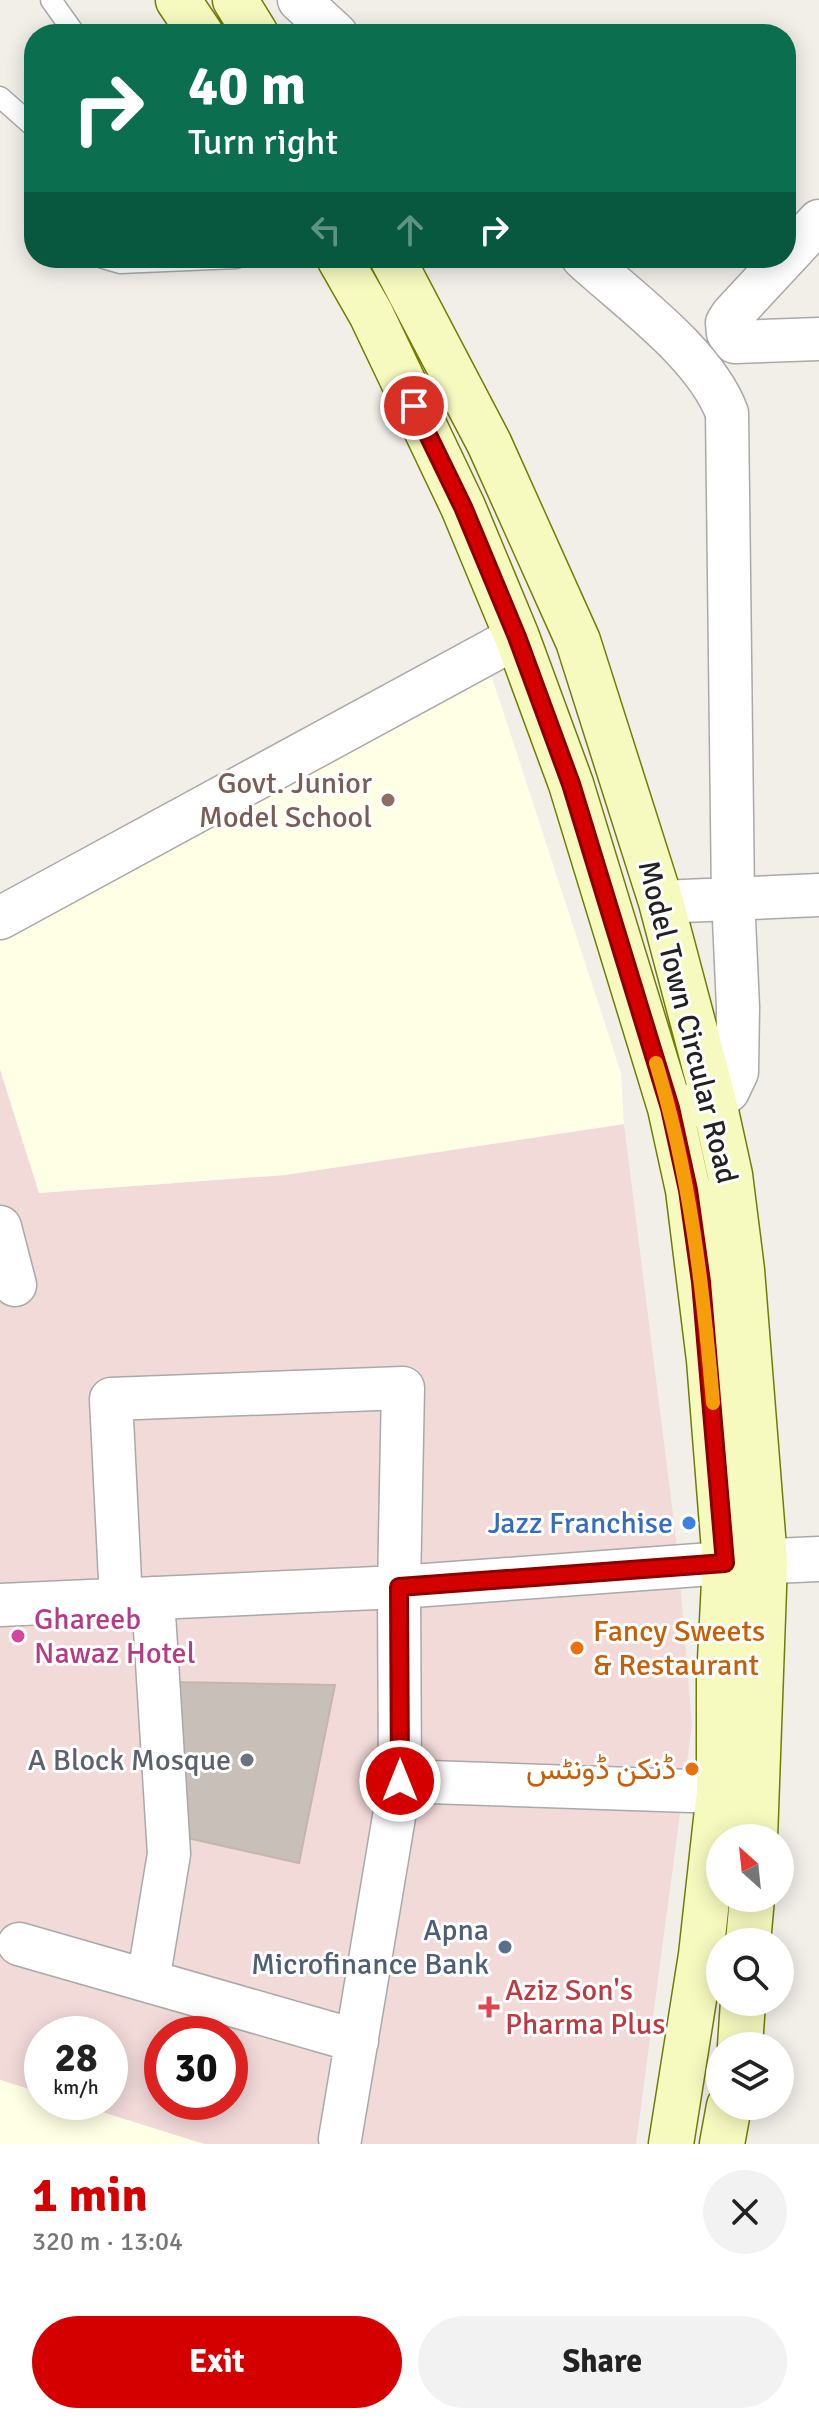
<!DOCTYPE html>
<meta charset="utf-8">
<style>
:root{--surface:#fff;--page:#f2f2f2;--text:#222;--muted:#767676;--accent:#d40000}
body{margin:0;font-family:Signika,Vazirmatn,sans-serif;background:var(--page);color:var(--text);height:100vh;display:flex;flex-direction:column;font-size:30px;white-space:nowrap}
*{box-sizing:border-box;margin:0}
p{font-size:26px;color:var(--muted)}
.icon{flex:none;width:44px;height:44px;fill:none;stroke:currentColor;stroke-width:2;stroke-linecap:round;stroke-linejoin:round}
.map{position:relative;height:2144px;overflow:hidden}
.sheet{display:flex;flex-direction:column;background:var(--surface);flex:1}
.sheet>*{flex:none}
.guide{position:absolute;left:24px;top:24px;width:772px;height:244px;border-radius:32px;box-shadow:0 4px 20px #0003;background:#0b6e4f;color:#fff;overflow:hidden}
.needle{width:52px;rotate:333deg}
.fabs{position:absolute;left:706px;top:1824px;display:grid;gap:16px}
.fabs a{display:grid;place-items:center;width:88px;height:88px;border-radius:50%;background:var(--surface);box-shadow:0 4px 20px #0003;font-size:40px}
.speed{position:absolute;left:24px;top:2016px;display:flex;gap:16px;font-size:40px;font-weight:700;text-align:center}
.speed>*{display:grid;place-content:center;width:104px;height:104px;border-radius:50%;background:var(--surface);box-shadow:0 4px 20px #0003;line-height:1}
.speed small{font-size:20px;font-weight:400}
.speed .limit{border:12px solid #d22;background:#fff;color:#111}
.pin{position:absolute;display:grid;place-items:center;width:68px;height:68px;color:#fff;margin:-34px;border:4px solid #fff;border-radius:50%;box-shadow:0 2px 8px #0007}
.me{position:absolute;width:88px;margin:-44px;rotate:0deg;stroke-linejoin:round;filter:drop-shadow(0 0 6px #0008)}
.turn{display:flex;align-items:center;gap:28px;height:168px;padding:0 32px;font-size:36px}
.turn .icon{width:104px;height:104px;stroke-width:2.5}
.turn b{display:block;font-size:56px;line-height:68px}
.lanes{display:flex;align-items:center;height:76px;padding:0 32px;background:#0003;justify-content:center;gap:40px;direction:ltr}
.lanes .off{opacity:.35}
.round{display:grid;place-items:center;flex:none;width:84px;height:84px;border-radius:42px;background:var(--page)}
.summary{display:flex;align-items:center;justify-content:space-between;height:136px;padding:0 32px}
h1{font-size:48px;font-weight:700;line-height:60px;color:var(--accent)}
.primary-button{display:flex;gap:16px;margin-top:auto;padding:16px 32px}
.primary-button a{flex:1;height:92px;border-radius:48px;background:var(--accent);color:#fff;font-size:32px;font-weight:700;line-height:92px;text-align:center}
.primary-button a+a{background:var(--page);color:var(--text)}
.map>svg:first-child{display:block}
.commercial{fill:#f2dad9;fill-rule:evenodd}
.education{fill:#ffffe5}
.building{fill:#c7bfb8;stroke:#c4b6ab;stroke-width:2}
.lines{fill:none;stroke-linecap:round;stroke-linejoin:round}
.service-casing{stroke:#a9a9a9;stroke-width:23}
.minor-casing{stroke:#a9a9a9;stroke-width:45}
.tertiary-casing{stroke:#a9a9a9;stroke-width:47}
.secondary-casing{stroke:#707d05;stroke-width:47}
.service{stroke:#fff;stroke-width:20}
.minor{stroke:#fff;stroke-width:42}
.tertiary{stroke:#fff;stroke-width:44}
.secondary{stroke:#f7fabf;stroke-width:44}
.route-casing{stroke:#8a0000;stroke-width:20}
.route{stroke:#d40000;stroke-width:14}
.slow{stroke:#f59e0b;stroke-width:14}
.education-dot{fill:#8d6e63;stroke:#fff;stroke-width:3}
.shop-dot{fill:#3f7fe0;stroke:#fff;stroke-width:3}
.hotel-dot{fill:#d1479c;stroke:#fff;stroke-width:3}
.food-dot{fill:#e8710a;stroke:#fff;stroke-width:3}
.worship-dot{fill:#6b7280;stroke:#fff;stroke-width:3}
.service-dot{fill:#5c6f8a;stroke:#fff;stroke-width:3}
.health-dot{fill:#e0444e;stroke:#fff;stroke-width:3}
.labels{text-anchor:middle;stroke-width:6;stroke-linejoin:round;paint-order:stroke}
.education-label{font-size:30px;fill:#785e54;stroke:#fff;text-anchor:end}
.street-label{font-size:30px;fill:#222;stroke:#fff}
.shop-label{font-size:30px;fill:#366cbe;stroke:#fff;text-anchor:end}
.hotel-label{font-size:30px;fill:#b23c85;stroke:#fff;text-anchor:start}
.food-label{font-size:30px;fill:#c56008;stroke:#fff;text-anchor:start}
.worship-label{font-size:30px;fill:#5b616d;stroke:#fff;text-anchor:end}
.service-label{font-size:30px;fill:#4e5e75;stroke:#fff;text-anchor:end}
.health-label{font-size:30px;fill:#be3a42;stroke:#fff;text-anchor:start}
</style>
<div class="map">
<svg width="819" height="2144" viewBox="0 0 819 2144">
<rect width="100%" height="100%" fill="#f2efe9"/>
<path class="commercial" d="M 0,1069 L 39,1193 L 285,1175 L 624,1124 L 677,1546 L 692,1724 L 636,2144 L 204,2144 L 70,2102 L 110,2102 L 110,2034 L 42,2034 L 42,2093 L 0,2080 ZM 162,2034 L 230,2034 L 230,2102 L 162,2102 Z"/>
<path class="education" d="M 489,668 L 621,1073 L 624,1124 L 285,1175 L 39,1193 L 0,1069 L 0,931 Z
M 0,2080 L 42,2093 L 42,2102 L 70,2102 L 204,2144 L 0,2144 Z"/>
<path class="building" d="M 172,1682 L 335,1685 L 299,1863 L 174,1835 Z"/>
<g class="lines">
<defs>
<path id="service" d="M 51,0 L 75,34
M 0,97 L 34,127
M 103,258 L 120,263 L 236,258"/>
<path id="minor" d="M 299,0 L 336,34
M 786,257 L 819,221
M 583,258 C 630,301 705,354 727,413 L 733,898 L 738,1007 L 737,1072 L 728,1091 L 714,1102 L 683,1107
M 728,333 L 727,323 L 732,315 L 785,258
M 728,333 L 735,342 L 819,339
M 661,902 L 819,895
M 0,918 L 517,637
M 0,1227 L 15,1285
M 121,1600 L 111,1399 L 403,1388 L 399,1587 L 400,1781 L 340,2139
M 0,1605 L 399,1587 L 725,1563
M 400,1781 L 719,1792
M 19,1944 L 357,2041
M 148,1981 L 169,1854 L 153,1598"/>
<path id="tertiary" d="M 728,1563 L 819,1559"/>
<path id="secondary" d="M 178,0 L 201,34
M 235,0 L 256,34
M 339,258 L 371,314 L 463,507 L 517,637 L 571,784 L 670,1108 L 688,1190 L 709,1360 L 725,1563 L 719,1679 L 719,1792 L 701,1955 L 671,2144
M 392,258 L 489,443 L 578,641 L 661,902 L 714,1102 L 730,1175 L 742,1270 L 765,1561 L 755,1838
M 748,1942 L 752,1898
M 740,2046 L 743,2002
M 722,2144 L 729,2106"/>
</defs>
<use href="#service" class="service-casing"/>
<use href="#minor" class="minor-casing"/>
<use href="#tertiary" class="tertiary-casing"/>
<use href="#secondary" class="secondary-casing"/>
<use href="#service" class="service"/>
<use href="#minor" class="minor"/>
<use href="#tertiary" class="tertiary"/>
<use href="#secondary" class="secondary"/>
</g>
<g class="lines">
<defs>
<path id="route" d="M 400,1781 L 399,1587 L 725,1563 L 701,1282 L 688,1190 L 670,1108 L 571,784 L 517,637 L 463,507 L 414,406"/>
</defs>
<use href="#route" class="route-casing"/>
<use href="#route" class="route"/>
<path class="slow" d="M 656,1063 C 690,1174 703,1288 713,1403"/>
</g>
<circle class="education-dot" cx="388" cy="800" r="8"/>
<circle class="shop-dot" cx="689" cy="1523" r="8"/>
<circle class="hotel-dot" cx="18" cy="1636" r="8"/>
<g class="food-dot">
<circle cx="577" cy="1648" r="8"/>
<circle cx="692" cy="1769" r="8"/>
</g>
<circle class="worship-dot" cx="247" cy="1760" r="8"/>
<circle class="service-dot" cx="505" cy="1947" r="8"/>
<path class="health-dot" d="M485 1995h8v8h8v8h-8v8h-8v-8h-8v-8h8z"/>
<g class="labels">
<g class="education-label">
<text x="372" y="793">Govt. Junior<tspan x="372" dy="34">Model School</tspan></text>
</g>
<g class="street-label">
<text transform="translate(688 1022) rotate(76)" y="10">Model Town Circular Road</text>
</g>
<g class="shop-label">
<text x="673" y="1533">Jazz Franchise</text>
</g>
<g class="hotel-label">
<text x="34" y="1629">Ghareeb<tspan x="34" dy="34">Nawaz Hotel</tspan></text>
</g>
<g class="food-label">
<text x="593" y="1641">Fancy Sweets<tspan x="593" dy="34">&amp; Restaurant</tspan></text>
<text x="676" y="1779" text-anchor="end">ڈنکن ڈونٹس</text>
</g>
<g class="worship-label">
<text x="231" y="1770">A Block Mosque</text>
</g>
<g class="service-label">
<text x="489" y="1940">Apna<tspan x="489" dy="34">Microfinance Bank</tspan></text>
</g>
<g class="health-label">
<text x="505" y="2000">Aziz Son's<tspan x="505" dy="34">Pharma Plus</tspan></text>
</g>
</g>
</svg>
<div class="fabs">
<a><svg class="needle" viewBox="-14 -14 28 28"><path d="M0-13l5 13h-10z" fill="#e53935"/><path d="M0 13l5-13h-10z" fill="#767676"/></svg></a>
<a><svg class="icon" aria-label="search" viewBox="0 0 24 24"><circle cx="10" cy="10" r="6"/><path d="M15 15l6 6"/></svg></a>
<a><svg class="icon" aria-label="layers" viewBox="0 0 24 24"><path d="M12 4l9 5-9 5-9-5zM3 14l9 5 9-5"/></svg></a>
</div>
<div class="speed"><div>28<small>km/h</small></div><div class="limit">30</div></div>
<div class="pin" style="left:414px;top:406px;background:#d93025"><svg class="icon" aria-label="arrive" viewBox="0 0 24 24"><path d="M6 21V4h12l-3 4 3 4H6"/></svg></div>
<svg class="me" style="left:400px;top:1781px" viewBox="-20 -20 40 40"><circle r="17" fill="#d40000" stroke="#fff" stroke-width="3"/><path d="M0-11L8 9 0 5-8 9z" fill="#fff"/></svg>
<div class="guide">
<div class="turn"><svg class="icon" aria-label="right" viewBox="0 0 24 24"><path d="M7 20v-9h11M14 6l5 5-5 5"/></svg><div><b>40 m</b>Turn right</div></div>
<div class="lanes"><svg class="icon off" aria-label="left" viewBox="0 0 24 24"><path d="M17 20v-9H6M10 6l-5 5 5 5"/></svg><svg class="icon off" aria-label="ahead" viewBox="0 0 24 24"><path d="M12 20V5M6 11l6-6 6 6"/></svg><svg class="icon" aria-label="right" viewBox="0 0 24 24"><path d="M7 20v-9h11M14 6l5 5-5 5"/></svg></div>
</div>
</div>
<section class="sheet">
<div class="summary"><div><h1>1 min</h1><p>320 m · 13:04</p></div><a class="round"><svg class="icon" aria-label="close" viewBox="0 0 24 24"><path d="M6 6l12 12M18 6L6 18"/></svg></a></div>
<div class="primary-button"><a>Exit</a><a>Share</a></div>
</section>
